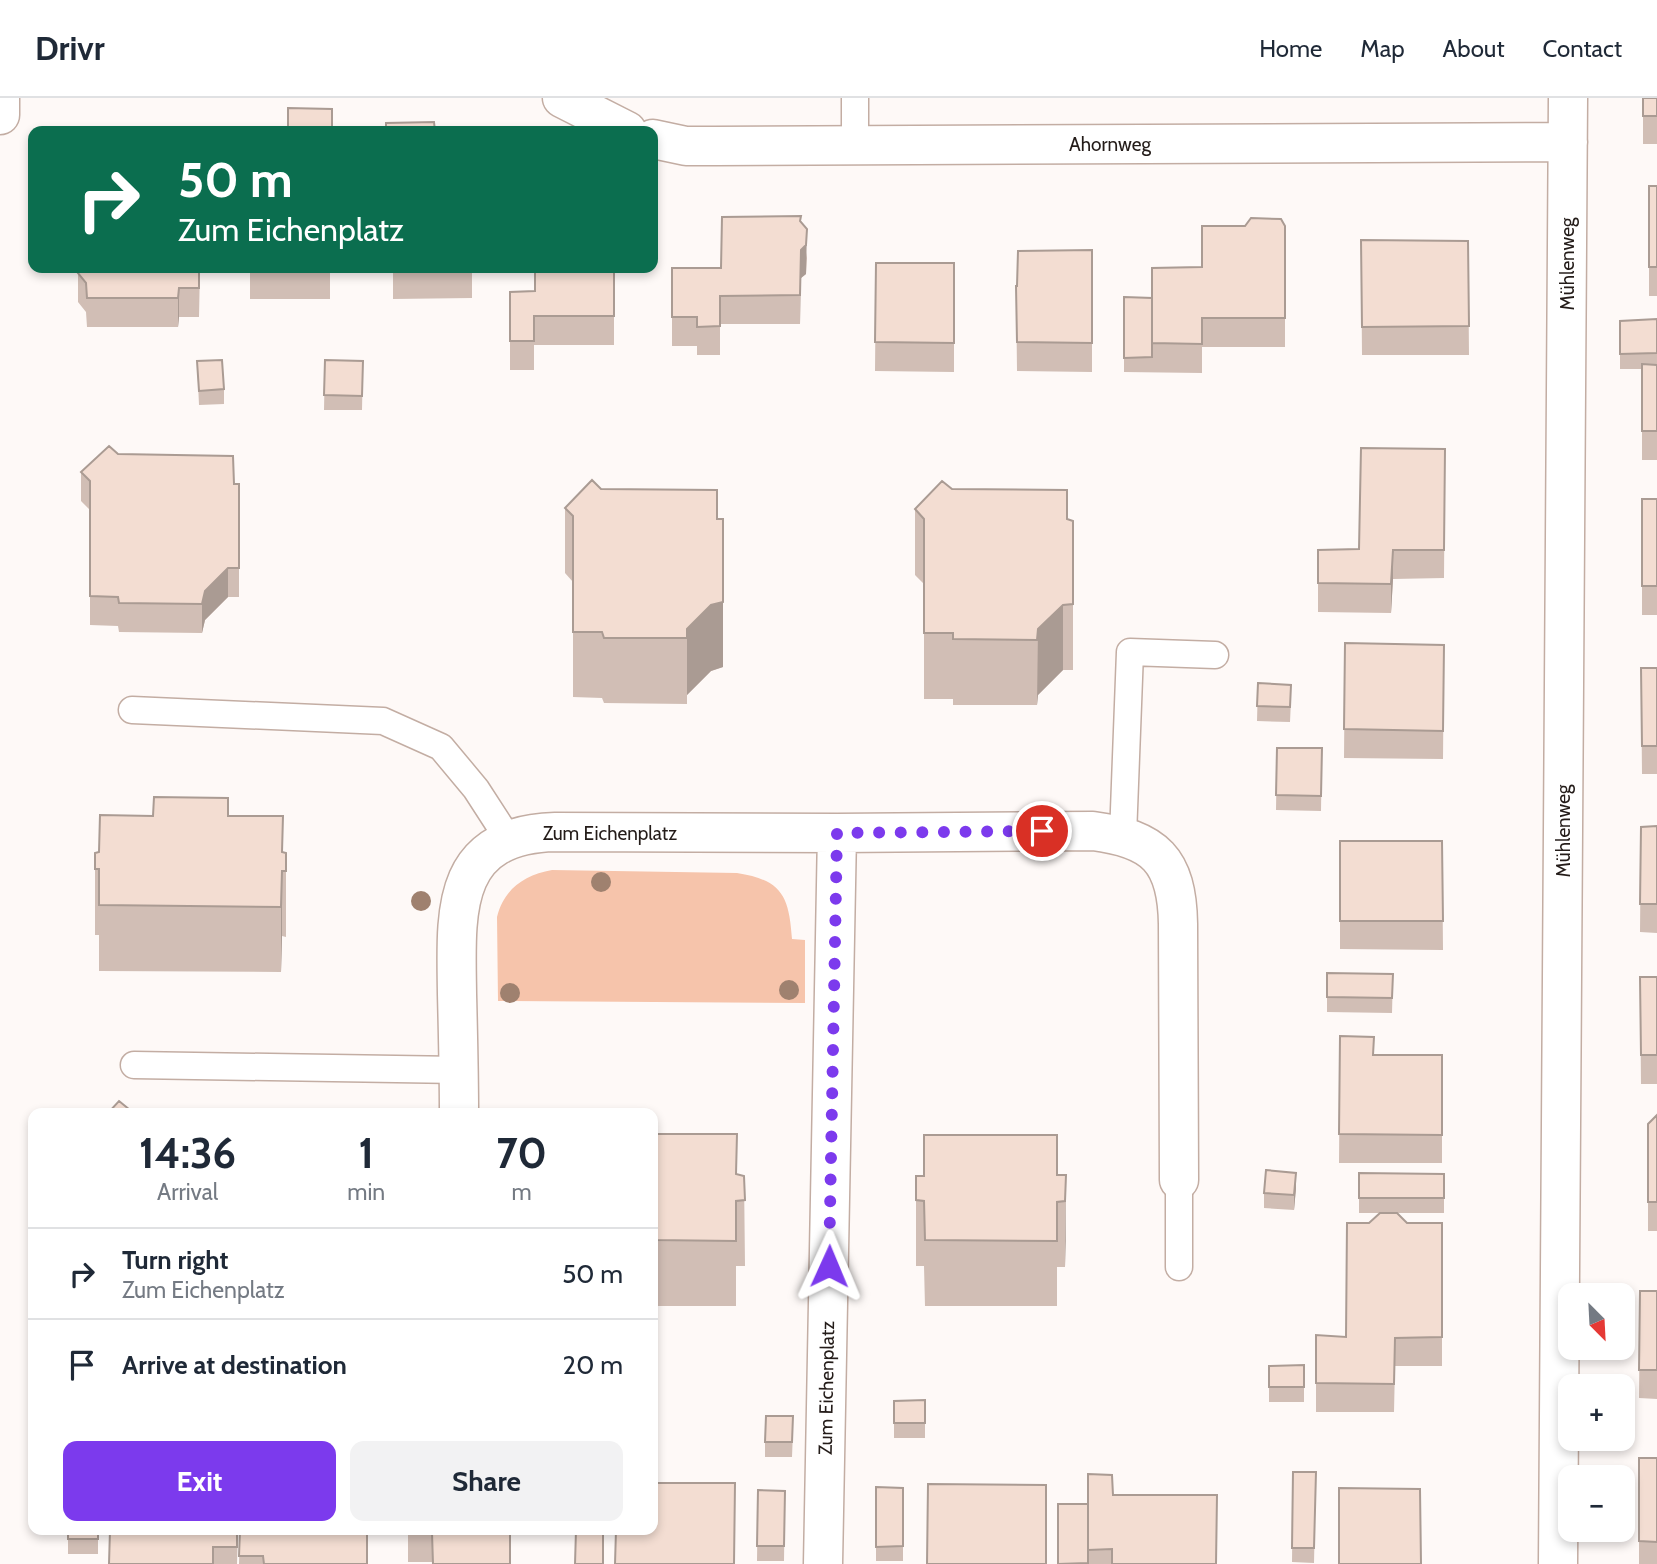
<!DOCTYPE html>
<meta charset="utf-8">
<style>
:root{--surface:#fff;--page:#f2f2f3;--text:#1f2937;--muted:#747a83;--line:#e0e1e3;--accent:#7c3aed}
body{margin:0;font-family:Cabin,sans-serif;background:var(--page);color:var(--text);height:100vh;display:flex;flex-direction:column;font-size:26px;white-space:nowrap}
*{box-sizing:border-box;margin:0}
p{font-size:23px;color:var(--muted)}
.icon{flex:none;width:38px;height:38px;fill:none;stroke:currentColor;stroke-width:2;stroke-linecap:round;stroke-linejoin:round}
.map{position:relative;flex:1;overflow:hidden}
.sheet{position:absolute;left:28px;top:1010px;width:630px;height:427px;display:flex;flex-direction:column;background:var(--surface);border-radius:14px;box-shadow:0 4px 10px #0003}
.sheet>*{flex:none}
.top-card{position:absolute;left:28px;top:28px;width:630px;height:147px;border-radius:14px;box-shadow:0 4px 10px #0003;background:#0b6e4f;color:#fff;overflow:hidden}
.needle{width:46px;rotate:156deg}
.tools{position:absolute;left:1558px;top:1185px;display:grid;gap:14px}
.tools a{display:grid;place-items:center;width:77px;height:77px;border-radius:14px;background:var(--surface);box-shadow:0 4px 10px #0003;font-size:35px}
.pin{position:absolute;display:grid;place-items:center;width:60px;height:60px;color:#fff;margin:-30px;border:4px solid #fff;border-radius:50%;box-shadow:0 2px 7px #0007}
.me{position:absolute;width:77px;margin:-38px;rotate:1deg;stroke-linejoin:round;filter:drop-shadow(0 0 5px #0008)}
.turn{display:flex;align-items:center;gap:24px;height:147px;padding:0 35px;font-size:32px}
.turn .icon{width:91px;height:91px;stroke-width:2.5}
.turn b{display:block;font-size:49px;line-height:60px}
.eta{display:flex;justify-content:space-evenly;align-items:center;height:119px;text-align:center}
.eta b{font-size:42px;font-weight:800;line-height:49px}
.primary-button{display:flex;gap:14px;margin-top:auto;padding:14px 35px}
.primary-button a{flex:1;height:80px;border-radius:14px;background:var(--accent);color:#fff;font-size:28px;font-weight:800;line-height:80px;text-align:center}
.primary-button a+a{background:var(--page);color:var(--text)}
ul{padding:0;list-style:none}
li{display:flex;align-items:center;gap:21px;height:91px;padding:0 35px;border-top:2px solid var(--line)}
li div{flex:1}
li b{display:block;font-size:26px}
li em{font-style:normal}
header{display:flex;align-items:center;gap:42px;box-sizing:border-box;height:98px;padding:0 35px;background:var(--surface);border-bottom:2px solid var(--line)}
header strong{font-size:33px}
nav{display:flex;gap:38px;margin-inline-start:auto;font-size:24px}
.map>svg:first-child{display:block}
.green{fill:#f6c4ab}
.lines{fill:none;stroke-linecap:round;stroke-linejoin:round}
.lane-casing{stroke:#c3ada3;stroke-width:29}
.street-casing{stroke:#c3ada3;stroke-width:41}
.lane{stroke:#fff;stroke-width:26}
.street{stroke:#fff;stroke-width:38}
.tree{fill:#9f816f}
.wall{fill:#d1beb5}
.shaded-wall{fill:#aa9b93}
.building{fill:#f3ddd2;stroke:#aa9b93;stroke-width:2}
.route{stroke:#7c3aed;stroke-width:12;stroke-dasharray:0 21.6}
.labels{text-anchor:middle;stroke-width:5;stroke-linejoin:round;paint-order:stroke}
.street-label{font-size:19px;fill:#241c19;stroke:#fff}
</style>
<header>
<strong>Drivr</strong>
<nav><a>Home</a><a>Map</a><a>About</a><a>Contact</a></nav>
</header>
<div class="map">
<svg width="1657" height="1466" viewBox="0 0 1657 1466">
<rect width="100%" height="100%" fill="#fef9f7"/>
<path class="green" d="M 552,772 L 737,775 C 782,782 789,798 792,841 L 805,842 L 805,905 L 498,903 L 497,819 C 504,791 524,777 552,772 Z"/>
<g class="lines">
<defs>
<path id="lane" d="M 855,0 L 855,47
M 132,612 L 383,623 L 441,649 L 476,691 L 509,742
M 1123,738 L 1130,554 L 1215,557
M 134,967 L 459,972
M 1179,1169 L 1179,1082"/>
<path id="street" d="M 562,0 L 627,33
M 0,17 L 0,0
M 653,41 L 686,48 L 715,48 L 1568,44
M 459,1015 C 459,975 458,936 457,896 C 456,815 449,737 555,734 L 837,735 L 1093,733 C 1155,741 1177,762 1178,826 L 1179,1082
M 823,1466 L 837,735
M 1558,1466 L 1568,0"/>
</defs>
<use href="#lane" class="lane-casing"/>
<use href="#street" class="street-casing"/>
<use href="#lane" class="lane"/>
<use href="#street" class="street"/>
</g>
<g class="tree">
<circle cx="601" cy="784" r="10"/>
<circle cx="421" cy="803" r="10"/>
<circle cx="789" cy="892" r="10"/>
<circle cx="510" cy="895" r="10"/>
</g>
<path class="wall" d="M 1643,0 L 1657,0 L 1657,46 L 1643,46 Z
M 1649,88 L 1657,88 L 1657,198 L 1649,198 Z
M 801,123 L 807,160 L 806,176 L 801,180 L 800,226 L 720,226 L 720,257 L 697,257 L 697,248 L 672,248 L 672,170 L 721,170 Z
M 1285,128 L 1285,249 L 1202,249 L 1202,275 L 1124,274 L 1124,199 L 1152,200 L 1202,169 Z
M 1361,142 L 1468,143 L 1469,257 L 1362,257 Z
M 1092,152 L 1092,274 L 1017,273 L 1016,188 L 1017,188 Z
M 876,165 L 954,165 L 954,274 L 875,273 Z
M 200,170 L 199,219 L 179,219 L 178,229 L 87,229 L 86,214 L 78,204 L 78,175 Z
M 250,170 L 330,170 L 330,201 L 250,201 Z
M 393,170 L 472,170 L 472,200 L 393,201 Z
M 614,170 L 614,247 L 534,247 L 534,272 L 510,272 L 510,194 L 535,193 Z
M 1657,221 L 1657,362 L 1642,362 L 1642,271 L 1620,271 L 1620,223 Z
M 325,262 L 363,263 L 362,312 L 324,312 Z
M 197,263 L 224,291 L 224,306 L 199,307 Z
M 1445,351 L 1444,480 L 1393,481 L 1391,515 L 1318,514 L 1318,452 L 1359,451 Z
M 118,356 L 234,386 L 239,386 L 239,499 L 228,499 L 205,522 L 202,535 L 119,534 L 118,528 L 90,527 L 90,412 L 81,403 L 81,374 Z
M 952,391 L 1067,421 L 1073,506 L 1073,572 L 1063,572 L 1038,597 L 1037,607 L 953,607 L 953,601 L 924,601 L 924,486 L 915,477 L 915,411 Z
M 1642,401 L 1657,401 L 1657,517 L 1642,517 Z
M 565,410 L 723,569 L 711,573 L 687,597 L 687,606 L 604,605 L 602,600 L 573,599 L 573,484 L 565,475 Z
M 1345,545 L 1444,547 L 1443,661 L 1344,660 Z
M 1641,570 L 1657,570 L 1657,676 L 1642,676 Z
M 1258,585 L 1291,602 L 1290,624 L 1257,623 Z
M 1277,650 L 1322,650 L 1321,713 L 1276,712 Z
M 228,718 L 283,754 L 286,755 L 286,839 L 282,838 L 281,874 L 99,873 L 99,837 L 95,837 L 95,771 Z
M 1657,728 L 1657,835 L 1640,834 L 1641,729 Z
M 1340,743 L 1442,743 L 1443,852 L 1340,851 Z
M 1327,875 L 1393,876 L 1392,915 L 1327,914 Z
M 1640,879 L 1657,879 L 1657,986 L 1641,986 Z
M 1340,938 L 1374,957 L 1442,957 L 1442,1065 L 1339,1065 Z
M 1657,1017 L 1657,1133 L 1648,1133 L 1648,1026 Z
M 653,1036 L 737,1076 L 744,1078 L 745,1168 L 736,1168 L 736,1208 L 653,1208 Z
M 1359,1075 L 1444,1076 L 1444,1115 L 1397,1115 L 1407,1125 L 1442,1125 L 1442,1268 L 1395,1268 L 1394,1314 L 1316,1314 L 1316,1237 L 1346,1239 L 1369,1125 L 1380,1115 L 1359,1115 Z
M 1066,1077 L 1065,1169 L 1057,1169 L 1057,1208 L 925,1208 L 924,1168 L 916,1168 L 916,1078 Z
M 1296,1090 L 1294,1112 L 1264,1110 L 1264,1095 Z
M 1640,1193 L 1657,1193 L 1657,1301 L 1639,1300 Z
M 1304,1267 L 1304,1304 L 1269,1304 L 1269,1268 Z
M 925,1302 L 925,1340 L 894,1340 L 894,1303 Z
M 793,1333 L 792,1359 L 765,1359 L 765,1344 Z
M 1639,1360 L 1657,1360 L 1657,1466 L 1639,1466 Z
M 1293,1374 L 1316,1374 L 1314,1465 L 1292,1464 Z
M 876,1389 L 903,1390 L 903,1463 L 876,1463 Z
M 758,1392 L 785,1393 L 784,1463 L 757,1463 Z
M 1113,1397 L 1217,1466 L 1058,1466 L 1088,1406 Z
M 66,1432 L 98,1432 L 98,1456 L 68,1456 L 68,1432 Z
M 238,1432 L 237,1466 L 109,1466 Z
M 240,1432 L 367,1466 L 239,1466 Z
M 408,1432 L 511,1432 L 432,1464 L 408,1464 Z"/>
<path class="shaded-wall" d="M 807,131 L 806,176 L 801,180 L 800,226 L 801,152 Z
M 179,190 L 179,219 L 178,229 L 178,200 Z
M 723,421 L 723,569 L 711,573 L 687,597 L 687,606 L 687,531 L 711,507 Z
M 1393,452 L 1393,481 L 1391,515 L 1391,486 Z
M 228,470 L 228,499 L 205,522 L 202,535 L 202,506 L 205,493 Z
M 1063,507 L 1063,572 L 1038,597 L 1037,607 L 1038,531 Z
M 282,773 L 282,838 L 281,874 L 281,809 Z
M 1296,1075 L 1296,1090 L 1294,1112 L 1294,1097 Z
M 1066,1077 L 1066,1143 L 1065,1169 Z"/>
<path class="building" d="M 1643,0 L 1657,0 L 1657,18 L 1643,18 Z
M 288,10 L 332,11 L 332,33 L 288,33 Z
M 434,24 L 435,33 L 386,33 L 386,25 Z
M 1649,88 L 1657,88 L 1657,169 L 1649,169 Z
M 801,118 L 800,123 L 807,131 L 806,147 L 801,152 L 800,197 L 720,198 L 720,228 L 697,229 L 697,219 L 672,219 L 672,170 L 721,170 L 722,119 Z
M 1251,120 L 1281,121 L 1285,128 L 1285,220 L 1202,220 L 1202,246 L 1152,245 L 1152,170 L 1202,169 L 1202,128 L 1245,128 Z
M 1361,142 L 1468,143 L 1469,228 L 1362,229 Z
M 1092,152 L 1092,245 L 1017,244 L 1016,188 L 1017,188 L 1018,153 Z
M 876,165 L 954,165 L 954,245 L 875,244 Z
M 83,170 L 199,170 L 199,190 L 179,190 L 178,200 L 87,200 L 86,185 L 78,175 Z
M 250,170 L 330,170 L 330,172 L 250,172 Z
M 393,170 L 472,170 L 472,171 L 393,172 Z
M 535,170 L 614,170 L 614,218 L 534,218 L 534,243 L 510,243 L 510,194 L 535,193 Z
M 1124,199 L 1152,200 L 1152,259 L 1124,260 Z
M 1657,221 L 1657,255 L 1620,256 L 1620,223 Z
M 222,262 L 224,291 L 199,293 L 197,263 Z
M 325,262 L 363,263 L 362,298 L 324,297 Z
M 1642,266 L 1657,267 L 1657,333 L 1642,333 Z
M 109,348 L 118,356 L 233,358 L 234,386 L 239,386 L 239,470 L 228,470 L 205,493 L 202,506 L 119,505 L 118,499 L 90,498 L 90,383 L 81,374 Z
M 1361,350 L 1445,351 L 1444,452 L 1393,452 L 1391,486 L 1318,485 L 1318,452 L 1359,451 Z
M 592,382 L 601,391 L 717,392 L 717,421 L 723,421 L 723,504 L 711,507 L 687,531 L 687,540 L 604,540 L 602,534 L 573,534 L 573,418 L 565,410 Z
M 942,383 L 952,391 L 1067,392 L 1067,421 L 1073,423 L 1073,506 L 1063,507 L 1038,531 L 1037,542 L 953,541 L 953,535 L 924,535 L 924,421 L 915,411 Z
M 1642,401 L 1657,401 L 1657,488 L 1642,488 Z
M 1345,545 L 1444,547 L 1443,633 L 1344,631 Z
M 1641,570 L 1657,570 L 1657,648 L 1642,648 Z
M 1258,585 L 1291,587 L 1290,609 L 1257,608 Z
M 1277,650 L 1322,650 L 1321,698 L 1276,697 Z
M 154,699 L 228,700 L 228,718 L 283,718 L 282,754 L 286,755 L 286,773 L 282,773 L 281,809 L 99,807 L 99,771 L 95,771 L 95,755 L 99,754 L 100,717 L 153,718 Z
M 1657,728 L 1657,806 L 1640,806 L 1641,729 Z
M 1340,743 L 1442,743 L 1443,823 L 1340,823 Z
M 1327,875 L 1393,876 L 1392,900 L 1327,899 Z
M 1640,879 L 1657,879 L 1657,957 L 1641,957 Z
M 1340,938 L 1374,939 L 1373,957 L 1442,957 L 1442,1037 L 1339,1036 Z
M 119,1003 L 130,1012 L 244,1013 L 244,1015 L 108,1015 Z
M 1657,1017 L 1657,1104 L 1648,1104 L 1648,1026 Z
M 653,1036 L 737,1036 L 736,1076 L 744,1078 L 745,1102 L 736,1103 L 736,1143 L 653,1142 Z
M 924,1037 L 1057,1037 L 1057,1077 L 1066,1077 L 1065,1103 L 1057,1104 L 1057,1143 L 925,1142 L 924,1103 L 916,1102 L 916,1078 L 924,1078 Z
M 1266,1072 L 1296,1075 L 1294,1097 L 1264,1095 Z
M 1359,1075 L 1444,1076 L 1444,1100 L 1359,1100 Z
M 1380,1115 L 1397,1115 L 1407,1125 L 1442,1125 L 1442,1239 L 1395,1240 L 1394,1286 L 1316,1285 L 1316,1237 L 1346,1239 L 1347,1125 L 1369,1125 Z
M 1640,1193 L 1657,1193 L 1657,1272 L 1639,1272 Z
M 1304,1267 L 1304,1289 L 1269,1289 L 1269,1268 Z
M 925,1302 L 925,1325 L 894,1325 L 894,1303 Z
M 766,1318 L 793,1318 L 792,1344 L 765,1344 Z
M 1639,1360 L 1657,1360 L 1657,1444 L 1639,1443 Z
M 1293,1374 L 1316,1374 L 1314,1450 L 1292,1450 Z
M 1088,1376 L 1112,1377 L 1113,1397 L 1217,1397 L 1216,1466 L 1112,1466 L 1112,1451 L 1088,1452 Z
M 653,1385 L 735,1385 L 734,1466 L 615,1466 L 616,1432 L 653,1432 Z
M 928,1386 L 1046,1387 L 1046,1466 L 927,1466 Z
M 876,1389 L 903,1390 L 903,1448 L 876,1449 Z
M 1339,1390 L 1420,1391 L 1421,1466 L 1339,1466 Z
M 758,1392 L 785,1393 L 784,1448 L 757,1448 Z
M 1058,1406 L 1088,1406 L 1088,1465 L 1058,1466 Z
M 68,1432 L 98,1432 L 98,1441 L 68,1441 Z
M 110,1432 L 237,1432 L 237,1449 L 213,1449 L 213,1466 L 109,1466 Z
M 240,1432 L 367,1432 L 367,1466 L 264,1466 L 263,1458 L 239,1458 Z
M 408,1432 L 510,1432 L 510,1466 L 433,1466 L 432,1435 L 408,1435 Z
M 576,1432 L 603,1432 L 603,1466 L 575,1466 Z"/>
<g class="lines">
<path class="route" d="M 829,1168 L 837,735 L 1042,733"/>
</g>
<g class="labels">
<g class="street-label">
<text x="1110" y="53">Ahornweg</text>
<text transform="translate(1567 166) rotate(-90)" y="7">Mühlenweg</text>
<text transform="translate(1563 733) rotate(-90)" y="7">Mühlenweg</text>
<text x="610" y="742">Zum Eichenplatz</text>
<text transform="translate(826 1290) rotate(-89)" y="7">Zum Eichenplatz</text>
</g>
</g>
</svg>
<div class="tools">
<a><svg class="needle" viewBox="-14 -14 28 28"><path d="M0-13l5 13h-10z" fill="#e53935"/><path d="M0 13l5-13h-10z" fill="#747a83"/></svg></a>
<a>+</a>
<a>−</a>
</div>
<div class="pin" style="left:1042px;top:733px;background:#d93025"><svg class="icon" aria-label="arrive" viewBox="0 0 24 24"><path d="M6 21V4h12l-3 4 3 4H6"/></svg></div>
<svg class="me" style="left:829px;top:1168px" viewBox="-20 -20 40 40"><path d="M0-17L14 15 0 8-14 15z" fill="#7c3aed" stroke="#fff" stroke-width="4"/></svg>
<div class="top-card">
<div class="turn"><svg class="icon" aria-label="right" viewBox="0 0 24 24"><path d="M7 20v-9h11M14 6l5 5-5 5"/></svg><div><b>50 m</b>Zum Eichenplatz</div></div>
</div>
<section class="sheet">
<div class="eta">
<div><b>14:36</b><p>Arrival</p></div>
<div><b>1</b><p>min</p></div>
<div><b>70</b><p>m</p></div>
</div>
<ul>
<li><svg class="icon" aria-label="right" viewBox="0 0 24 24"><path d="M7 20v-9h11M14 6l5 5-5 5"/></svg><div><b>Turn right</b><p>Zum Eichenplatz</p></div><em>50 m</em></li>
<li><svg class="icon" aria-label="arrive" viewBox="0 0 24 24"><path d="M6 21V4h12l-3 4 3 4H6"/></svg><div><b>Arrive at destination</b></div><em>20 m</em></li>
</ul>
<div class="primary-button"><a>Exit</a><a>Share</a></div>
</section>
</div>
